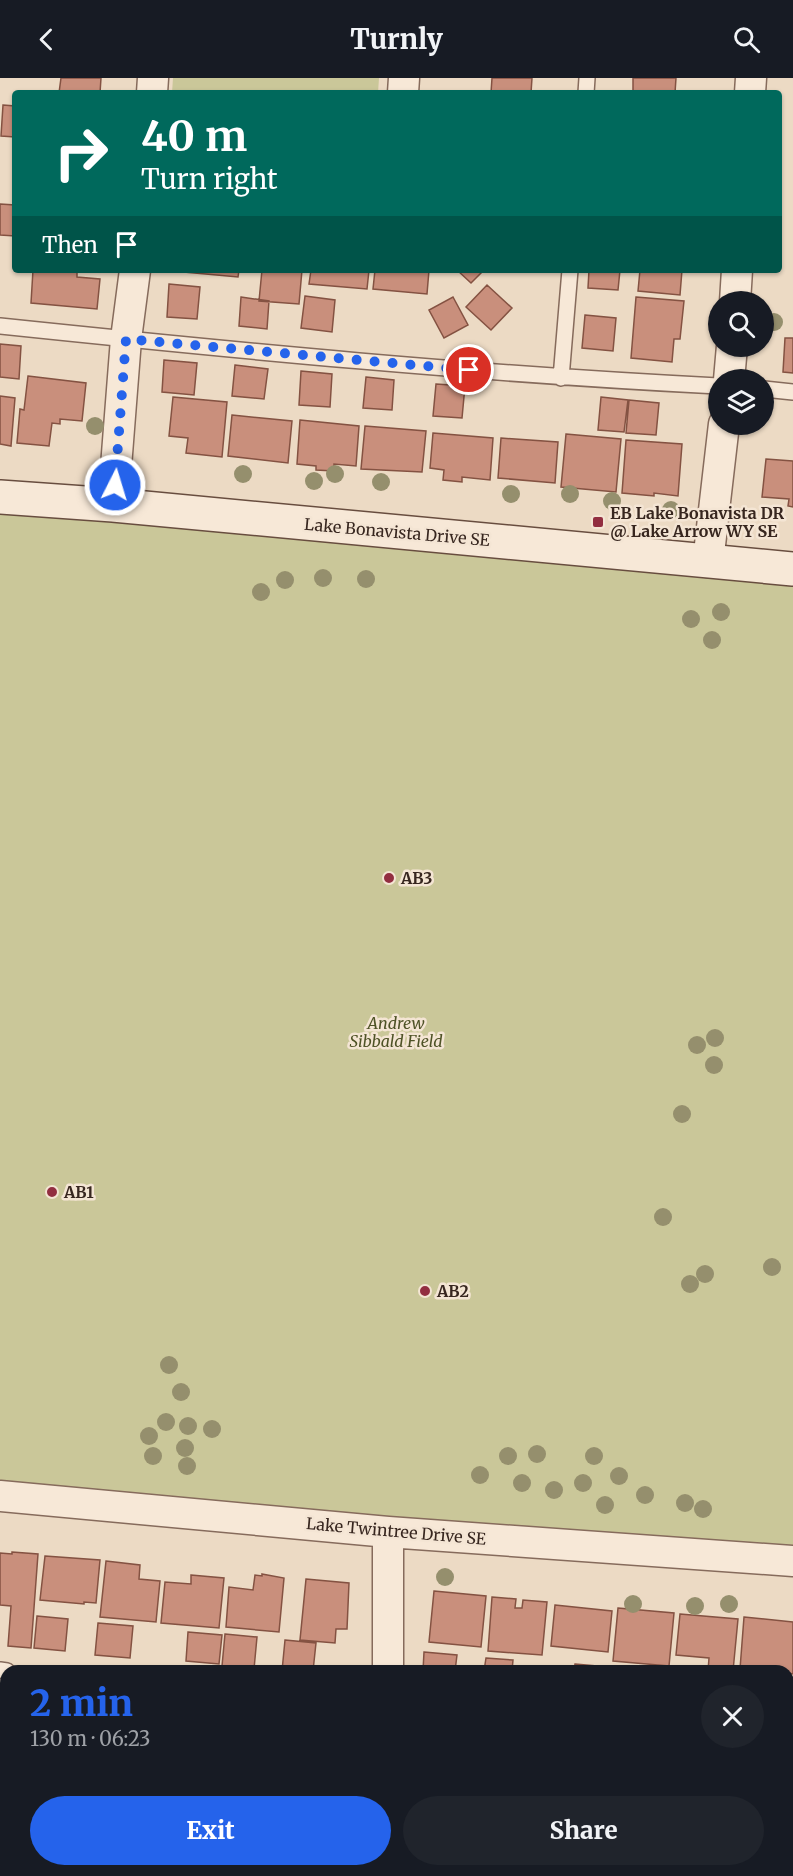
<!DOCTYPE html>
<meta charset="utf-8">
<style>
:root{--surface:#171b24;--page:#20242c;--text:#f1f3f6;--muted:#9ea1a6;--accent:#2563eb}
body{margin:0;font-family:Merriweather,serif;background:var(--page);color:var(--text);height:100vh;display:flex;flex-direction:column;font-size:22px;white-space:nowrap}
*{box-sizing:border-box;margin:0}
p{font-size:20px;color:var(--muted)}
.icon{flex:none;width:33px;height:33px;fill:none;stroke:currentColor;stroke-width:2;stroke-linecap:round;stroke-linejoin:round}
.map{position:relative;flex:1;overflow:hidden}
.drawer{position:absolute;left:0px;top:1587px;width:794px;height:212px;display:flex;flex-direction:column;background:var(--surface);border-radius:18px 18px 0 0;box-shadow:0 2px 4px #0004}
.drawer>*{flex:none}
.guide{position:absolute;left:12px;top:12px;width:770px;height:183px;border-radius:6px;box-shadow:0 2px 4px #0004;background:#00695c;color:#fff;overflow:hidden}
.fabs{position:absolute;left:708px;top:213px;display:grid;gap:12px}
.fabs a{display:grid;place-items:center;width:66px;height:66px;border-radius:50%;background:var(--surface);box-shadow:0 2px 4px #0004;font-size:30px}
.pin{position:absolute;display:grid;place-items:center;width:51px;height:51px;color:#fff;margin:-26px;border:3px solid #fff;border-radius:50%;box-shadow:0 2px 6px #0007}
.me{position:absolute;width:66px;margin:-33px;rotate:5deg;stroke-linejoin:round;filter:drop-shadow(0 0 4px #0008)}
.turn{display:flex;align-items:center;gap:21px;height:126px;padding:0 30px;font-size:27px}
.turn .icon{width:78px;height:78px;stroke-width:2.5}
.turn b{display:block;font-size:42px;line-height:51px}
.then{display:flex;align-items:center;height:57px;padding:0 30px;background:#0003;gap:12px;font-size:22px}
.round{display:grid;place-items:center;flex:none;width:63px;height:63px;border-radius:32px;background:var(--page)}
.headline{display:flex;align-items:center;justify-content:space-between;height:102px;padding:0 30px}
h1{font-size:36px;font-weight:800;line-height:45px;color:var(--accent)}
.primary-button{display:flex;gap:12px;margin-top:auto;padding:12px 30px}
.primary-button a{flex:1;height:69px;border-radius:36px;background:var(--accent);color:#fff;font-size:24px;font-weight:800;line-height:69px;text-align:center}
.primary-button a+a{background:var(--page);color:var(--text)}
header{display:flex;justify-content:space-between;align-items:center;height:78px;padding:0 30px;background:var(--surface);font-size:27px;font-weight:800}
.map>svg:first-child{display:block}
.green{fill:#cac799}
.building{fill:#c98f7c;stroke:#845242;stroke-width:1.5}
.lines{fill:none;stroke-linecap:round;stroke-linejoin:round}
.lane-casing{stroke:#866b5c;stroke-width:18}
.street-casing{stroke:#866b5c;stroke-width:33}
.secondary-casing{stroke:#684d3f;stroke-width:36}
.lane{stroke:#f7e8d7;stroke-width:15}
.street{stroke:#f7e8d7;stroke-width:30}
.secondary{stroke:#f7e8d7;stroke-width:33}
.tree{fill:#958f6d}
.route{stroke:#2563eb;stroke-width:10;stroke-dasharray:0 18}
.poi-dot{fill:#922e40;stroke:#f4e5d4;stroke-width:2}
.labels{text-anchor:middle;stroke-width:5;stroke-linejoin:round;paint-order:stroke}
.poi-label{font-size:16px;font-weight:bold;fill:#37261f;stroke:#f4e5d4;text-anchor:start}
.street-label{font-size:16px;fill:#37261f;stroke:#f4e5d4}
.park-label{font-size:16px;font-style:italic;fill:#4e5226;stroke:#f4e5d4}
</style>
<header><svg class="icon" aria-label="back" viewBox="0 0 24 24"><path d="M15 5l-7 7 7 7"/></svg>Turnly<svg class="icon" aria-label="search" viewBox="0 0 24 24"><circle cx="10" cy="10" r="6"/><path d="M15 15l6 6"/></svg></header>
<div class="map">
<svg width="793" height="1798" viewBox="0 0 793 1798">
<rect width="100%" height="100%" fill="#ecdac4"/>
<path class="green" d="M 173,0 L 379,0 L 378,15 L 172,15 Z
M 0,419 L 793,491 L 793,1483 L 0,1418 Z"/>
<path class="building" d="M 61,0 L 101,0 L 100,15 L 59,15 Z
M 492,0 L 532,0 L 531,15 L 491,15 Z
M 633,0 L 676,0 L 675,15 L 633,13 Z
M 3,27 L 15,28 L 15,59 L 1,58 Z
M 0,126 L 15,127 L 15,158 L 0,157 Z
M 33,192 L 77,192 L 77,199 L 100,201 L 97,231 L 31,225 Z
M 184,192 L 239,192 L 238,199 L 184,194 Z
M 262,192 L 302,192 L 299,226 L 259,223 Z
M 311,192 L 369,192 L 367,211 L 309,206 Z
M 375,192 L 429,192 L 427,216 L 373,211 Z
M 457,192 L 484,192 L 471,205 Z
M 589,192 L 620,192 L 618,212 L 588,210 Z
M 640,192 L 682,192 L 680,217 L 638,213 Z
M 169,206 L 200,209 L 197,241 L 167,239 Z
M 487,207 L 512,230 L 491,252 L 466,229 Z
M 305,218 L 335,222 L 332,254 L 301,250 Z
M 241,219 L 269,223 L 267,251 L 239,248 Z
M 453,219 L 468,247 L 444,260 L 429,232 Z
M 636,219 L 684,223 L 680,261 L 674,261 L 672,284 L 631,280 Z
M 585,237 L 616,240 L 613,273 L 582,270 Z
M 785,260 L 793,260 L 793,295 L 783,294 Z
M 0,266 L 21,268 L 19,301 L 0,299 Z
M 164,282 L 197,285 L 194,317 L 162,314 Z
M 235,287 L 268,291 L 264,321 L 232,318 Z
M 301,293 L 332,296 L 330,329 L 299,327 Z
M 28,298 L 86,305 L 82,343 L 60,341 L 60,346 L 52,345 L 49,368 L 17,365 L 20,331 L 24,332 Z
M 366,299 L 394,302 L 392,332 L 363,330 Z
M 436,306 L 465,308 L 462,340 L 433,338 Z
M 0,318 L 15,320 L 11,368 L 0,366 Z
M 173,319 L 227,324 L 222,379 L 186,375 L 188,360 L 169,358 Z
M 601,319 L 628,322 L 624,354 L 598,352 Z
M 629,322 L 659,325 L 656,357 L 626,355 Z
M 232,337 L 292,343 L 288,385 L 228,378 Z
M 300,342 L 359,348 L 356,388 L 334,386 L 334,393 L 316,392 L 316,388 L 297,386 Z
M 365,348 L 426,353 L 422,394 L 361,391 Z
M 433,355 L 493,360 L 490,402 L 462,399 L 462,404 L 443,402 L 444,392 L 430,390 Z
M 566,356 L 621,361 L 616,414 L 561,409 Z
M 501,360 L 558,364 L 555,405 L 498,400 Z
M 626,362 L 682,366 L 678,418 L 654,415 L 654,418 L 622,415 Z
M 766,381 L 793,383 L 793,429 L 788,428 L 789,421 L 762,419 Z
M 12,1474 L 38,1476 L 31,1570 L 8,1568 L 11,1528 L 0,1527 L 0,1475 L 12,1476 Z
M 45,1478 L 100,1482 L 96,1525 L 84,1524 L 84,1526 L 40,1522 Z
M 106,1483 L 140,1487 L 139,1501 L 160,1503 L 156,1544 L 100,1539 Z
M 262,1496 L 284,1500 L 279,1554 L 226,1549 L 229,1509 L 253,1512 L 255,1497 L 262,1498 Z
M 191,1497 L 224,1500 L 219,1550 L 161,1545 L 165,1504 L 191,1506 Z
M 306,1501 L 349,1505 L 347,1551 L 336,1551 L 335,1565 L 300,1562 Z
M 434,1513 L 486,1518 L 481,1569 L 429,1564 Z
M 492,1519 L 516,1521 L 515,1530 L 522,1530 L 523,1522 L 547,1524 L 542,1577 L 488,1573 Z
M 555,1527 L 612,1533 L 608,1574 L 551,1568 Z
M 618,1530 L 674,1535 L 669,1588 L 613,1583 Z
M 680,1536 L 738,1541 L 733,1593 L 708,1593 L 709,1580 L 676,1577 Z
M 37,1538 L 68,1541 L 65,1573 L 34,1570 Z
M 744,1539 L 793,1544 L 793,1596 L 788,1595 L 788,1593 L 740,1591 Z
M 98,1545 L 133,1548 L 130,1580 L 95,1577 Z
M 188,1554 L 222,1557 L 219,1586 L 186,1583 Z
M 225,1556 L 257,1559 L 254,1591 L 222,1588 Z
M 285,1562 L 316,1565 L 313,1593 L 282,1593 Z
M 424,1574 L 457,1577 L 455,1593 L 423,1593 Z
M 486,1580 L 513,1582 L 512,1593 L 484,1593 Z
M 575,1586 L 608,1589 L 608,1593 L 574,1593 Z
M 0,1656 L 6,1692 L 6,1697 L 0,1698 Z
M 791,1727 L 793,1769 L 788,1769 L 788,1728 Z
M 140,1792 L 184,1792 L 185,1798 L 142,1798 Z
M 199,1792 L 228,1792 L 230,1798 L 200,1798 Z
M 271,1792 L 303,1792 L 304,1798 L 271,1798 Z
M 315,1792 L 359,1792 L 359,1798 L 316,1798 Z
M 523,1792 L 527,1792 L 529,1798 L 499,1798 Z
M 544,1792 L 578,1792 L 579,1798 L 545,1798 Z
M 647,1792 L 698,1792 L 709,1798 L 644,1798 Z"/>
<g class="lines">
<defs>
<path id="lane" d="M 586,15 L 587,0
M 0,248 C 239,273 479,296 718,308
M 561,300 L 570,192
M 764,311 L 793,314
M 0,1592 L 7,1593
M 788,1658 L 793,1659
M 258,1792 L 259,1798
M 594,1792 L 595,1798"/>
<path id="street" d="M 152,15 L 153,0
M 403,15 L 404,0
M 750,15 L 751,0
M 735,224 L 737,192
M 729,302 L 732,268
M 113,427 L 126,261 L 135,192
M 708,484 L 724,346
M 0,1418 L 388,1454 L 793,1483
M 388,1593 L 388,1454
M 0,1774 L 6,1774
M 55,1792 L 60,1798
M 424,1792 L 425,1798"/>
<path id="secondary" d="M 0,419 L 113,427 L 793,491"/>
</defs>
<use href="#lane" class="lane-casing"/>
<use href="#street" class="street-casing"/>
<use href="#secondary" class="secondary-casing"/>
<use href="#lane" class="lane"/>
<use href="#street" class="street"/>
<use href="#secondary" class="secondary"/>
</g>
<g class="tree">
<circle cx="774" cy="244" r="9"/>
<circle cx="95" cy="348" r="9"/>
<circle cx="243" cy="396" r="9"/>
<circle cx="335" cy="396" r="9"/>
<circle cx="314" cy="403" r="9"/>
<circle cx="381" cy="404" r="9"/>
<circle cx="511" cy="416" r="9"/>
<circle cx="570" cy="416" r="9"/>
<circle cx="612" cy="423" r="9"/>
<circle cx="671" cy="432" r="9"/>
<circle cx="323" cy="500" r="9"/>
<circle cx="366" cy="501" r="9"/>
<circle cx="285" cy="502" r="9"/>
<circle cx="261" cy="514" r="9"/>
<circle cx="721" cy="534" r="9"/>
<circle cx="691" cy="541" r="9"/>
<circle cx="712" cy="562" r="9"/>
<circle cx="715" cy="960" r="9"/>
<circle cx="697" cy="967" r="9"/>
<circle cx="714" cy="987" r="9"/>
<circle cx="682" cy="1036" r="9"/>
<circle cx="663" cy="1139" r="9"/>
<circle cx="772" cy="1189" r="9"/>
<circle cx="705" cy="1196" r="9"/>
<circle cx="690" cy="1206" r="9"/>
<circle cx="169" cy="1287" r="9"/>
<circle cx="181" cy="1314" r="9"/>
<circle cx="166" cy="1344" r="9"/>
<circle cx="188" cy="1348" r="9"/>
<circle cx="212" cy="1351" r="9"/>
<circle cx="149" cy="1358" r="9"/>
<circle cx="185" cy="1370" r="9"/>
<circle cx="537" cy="1376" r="9"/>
<circle cx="153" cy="1378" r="9"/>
<circle cx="508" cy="1378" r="9"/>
<circle cx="594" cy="1378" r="9"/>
<circle cx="187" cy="1388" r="9"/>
<circle cx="480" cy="1397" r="9"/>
<circle cx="619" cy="1398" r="9"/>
<circle cx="522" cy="1405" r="9"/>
<circle cx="583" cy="1405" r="9"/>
<circle cx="554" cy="1412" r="9"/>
<circle cx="645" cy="1417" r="9"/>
<circle cx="685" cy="1425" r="9"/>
<circle cx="605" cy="1427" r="9"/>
<circle cx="703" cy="1431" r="9"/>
<circle cx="445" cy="1499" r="9"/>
<circle cx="633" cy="1526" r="9"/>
<circle cx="729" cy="1526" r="9"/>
<circle cx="695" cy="1528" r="9"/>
</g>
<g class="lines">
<path class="route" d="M 115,407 L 126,261 L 469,292"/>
</g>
<g class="poi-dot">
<rect x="592" y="438" width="12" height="12" rx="3"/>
<circle cx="389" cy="800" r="6"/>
<circle cx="52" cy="1114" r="6"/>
<circle cx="425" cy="1213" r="6"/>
</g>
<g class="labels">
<g class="poi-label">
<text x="610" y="441">EB Lake Bonavista DR<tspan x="610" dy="18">@ Lake Arrow WY SE</tspan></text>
<text x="401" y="806">AB3</text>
<text x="64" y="1120">AB1</text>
<text x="437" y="1219">AB2</text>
</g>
<g class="street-label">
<text transform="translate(397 454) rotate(5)" y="6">Lake Bonavista Drive SE</text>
<text transform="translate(396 1453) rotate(5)" y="6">Lake Twintree Drive SE</text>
</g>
<g class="park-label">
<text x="396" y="951">Andrew<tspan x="396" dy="18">Sibbald Field</tspan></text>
</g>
</g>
</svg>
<div class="fabs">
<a><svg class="icon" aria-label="search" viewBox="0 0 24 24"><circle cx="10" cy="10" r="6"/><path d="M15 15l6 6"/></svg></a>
<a><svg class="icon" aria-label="layers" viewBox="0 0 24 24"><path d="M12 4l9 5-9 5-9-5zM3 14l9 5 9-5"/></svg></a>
</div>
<div class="pin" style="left:469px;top:292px;background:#d93025"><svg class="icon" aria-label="arrive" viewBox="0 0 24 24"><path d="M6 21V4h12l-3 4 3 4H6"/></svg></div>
<svg class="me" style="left:115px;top:407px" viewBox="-20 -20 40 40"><circle r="17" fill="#2563eb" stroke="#fff" stroke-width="3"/><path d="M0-11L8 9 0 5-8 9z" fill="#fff"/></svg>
<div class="guide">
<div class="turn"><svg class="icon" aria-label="right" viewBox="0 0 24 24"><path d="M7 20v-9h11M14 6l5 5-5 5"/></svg><div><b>40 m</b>Turn right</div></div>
<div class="then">Then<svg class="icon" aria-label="arrive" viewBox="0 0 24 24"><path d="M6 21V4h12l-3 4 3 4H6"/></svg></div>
</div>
<section class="drawer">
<div class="headline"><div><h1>2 min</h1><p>130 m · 06:23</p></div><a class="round"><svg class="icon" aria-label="close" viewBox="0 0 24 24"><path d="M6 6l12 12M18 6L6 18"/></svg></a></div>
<div class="primary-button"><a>Exit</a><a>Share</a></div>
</section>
</div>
